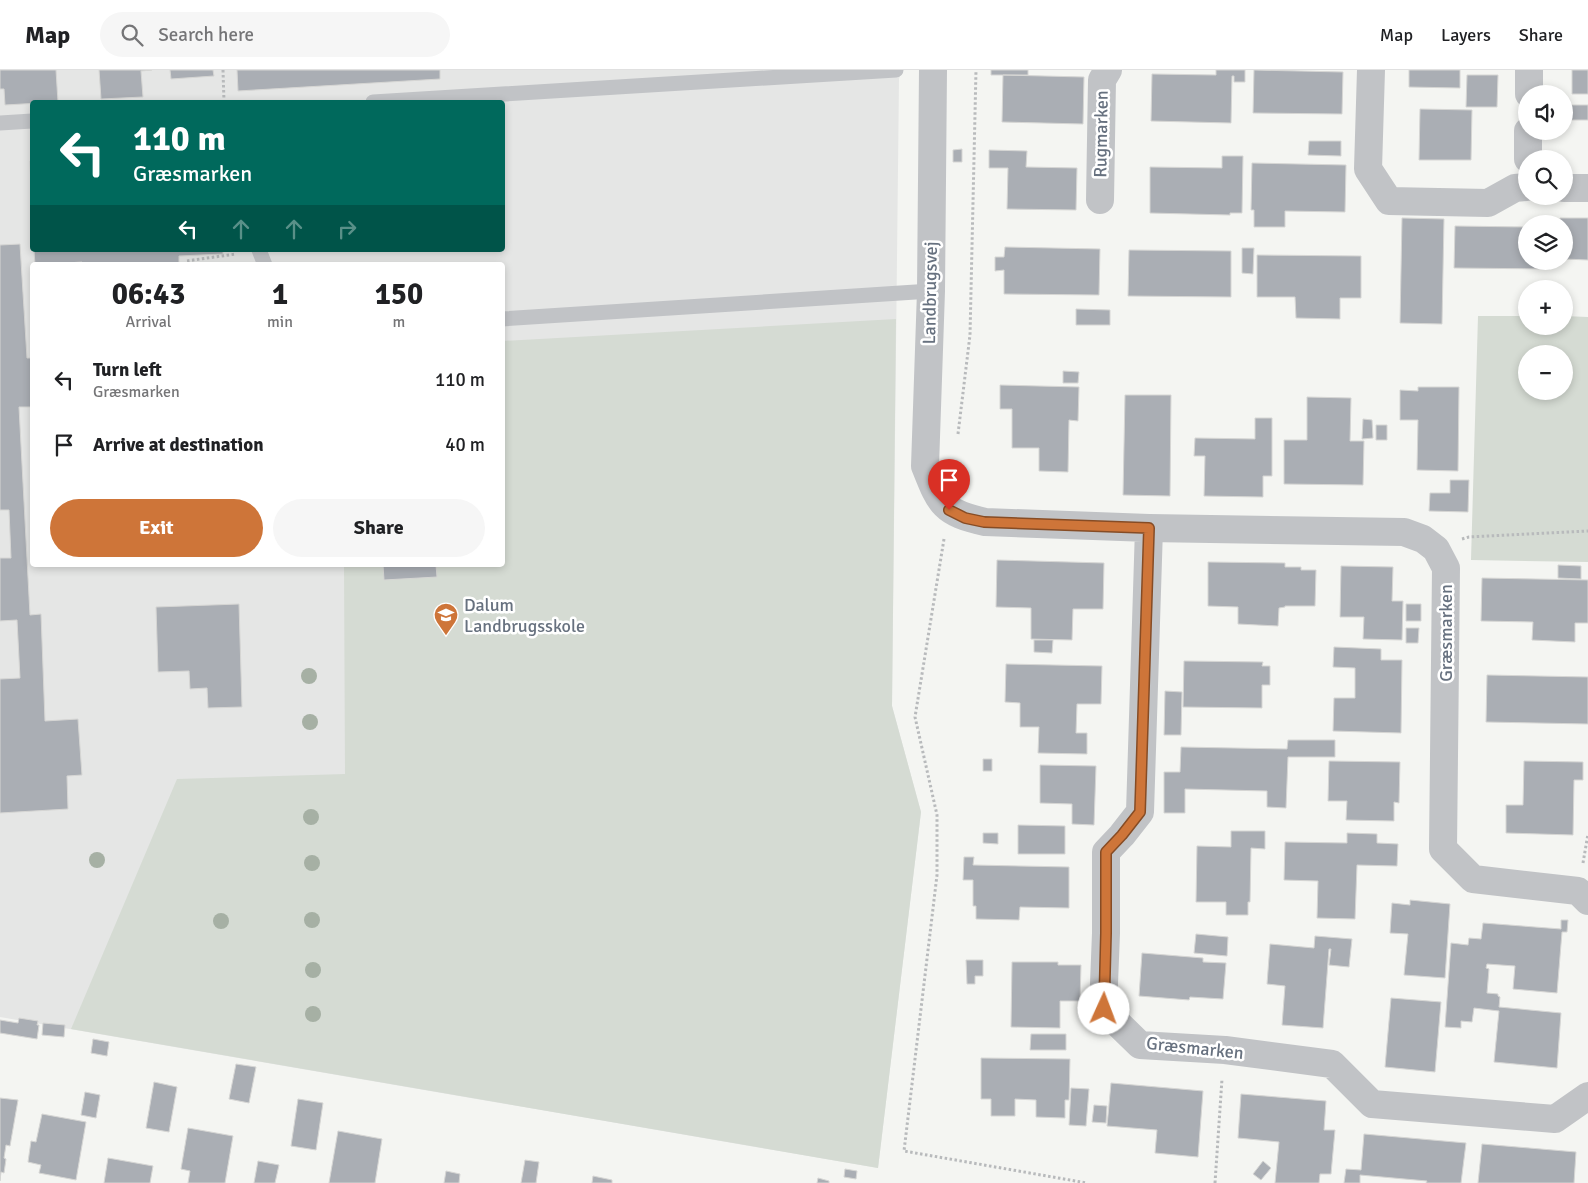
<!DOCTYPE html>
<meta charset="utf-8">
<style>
:root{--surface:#fff;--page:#f6f6f6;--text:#202124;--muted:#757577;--line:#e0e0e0;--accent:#ce7539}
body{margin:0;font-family:Signika,sans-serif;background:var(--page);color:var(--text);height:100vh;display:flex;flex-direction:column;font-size:19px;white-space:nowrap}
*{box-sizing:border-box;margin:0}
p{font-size:16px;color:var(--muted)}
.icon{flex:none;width:28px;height:28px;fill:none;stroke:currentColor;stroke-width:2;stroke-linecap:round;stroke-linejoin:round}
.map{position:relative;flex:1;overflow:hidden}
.sheet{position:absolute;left:30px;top:192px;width:475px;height:305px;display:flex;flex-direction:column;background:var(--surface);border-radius:5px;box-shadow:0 2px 8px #0003}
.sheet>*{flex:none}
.banner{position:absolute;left:30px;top:30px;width:475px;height:152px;border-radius:5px;box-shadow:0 2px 8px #0003;background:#00695c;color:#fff;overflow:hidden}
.buttons{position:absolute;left:1518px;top:15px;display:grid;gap:10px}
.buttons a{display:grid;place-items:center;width:55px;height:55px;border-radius:50%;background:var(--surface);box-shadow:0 2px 8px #0003;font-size:25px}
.pin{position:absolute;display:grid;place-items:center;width:42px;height:42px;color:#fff;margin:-51px -21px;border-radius:50% 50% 50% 0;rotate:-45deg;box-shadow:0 0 5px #0007}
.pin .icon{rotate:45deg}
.me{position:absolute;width:55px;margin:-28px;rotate:2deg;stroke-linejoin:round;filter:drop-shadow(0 0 4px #0008)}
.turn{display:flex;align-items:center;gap:18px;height:105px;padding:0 20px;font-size:22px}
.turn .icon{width:65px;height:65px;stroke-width:2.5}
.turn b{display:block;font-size:35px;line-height:42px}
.lanes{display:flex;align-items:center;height:48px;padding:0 20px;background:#0003;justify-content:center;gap:25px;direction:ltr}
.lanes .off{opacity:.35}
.eta{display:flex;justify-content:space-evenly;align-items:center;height:85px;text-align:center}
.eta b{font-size:30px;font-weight:800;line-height:35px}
.action{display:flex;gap:10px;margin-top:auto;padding:10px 20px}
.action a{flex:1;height:58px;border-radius:30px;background:var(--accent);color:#fff;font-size:20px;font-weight:800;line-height:58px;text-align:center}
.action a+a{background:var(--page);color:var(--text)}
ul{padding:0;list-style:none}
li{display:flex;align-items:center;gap:15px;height:65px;padding:0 20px}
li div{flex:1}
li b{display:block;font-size:19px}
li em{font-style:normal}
header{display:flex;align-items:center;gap:30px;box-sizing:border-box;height:70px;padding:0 25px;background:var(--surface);border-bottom:1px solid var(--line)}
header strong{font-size:24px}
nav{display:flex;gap:28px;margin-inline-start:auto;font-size:18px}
.search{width:350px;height:45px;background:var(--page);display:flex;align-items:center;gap:12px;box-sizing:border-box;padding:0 18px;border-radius:28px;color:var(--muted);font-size:19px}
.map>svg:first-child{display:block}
.built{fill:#e5e6e5;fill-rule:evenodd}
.green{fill:#d5dbd3;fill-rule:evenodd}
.building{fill:#aaaeb4;stroke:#d6d6d4}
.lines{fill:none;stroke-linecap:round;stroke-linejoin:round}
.path{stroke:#b8babc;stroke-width:3;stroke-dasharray:2.5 2.5;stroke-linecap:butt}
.lane{stroke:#c1c3c6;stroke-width:15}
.street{stroke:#c1c3c6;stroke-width:28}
.tree{fill:#a6b0a4}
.route-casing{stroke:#864c25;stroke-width:12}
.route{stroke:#ce7539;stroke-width:9}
.labels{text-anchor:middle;stroke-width:5;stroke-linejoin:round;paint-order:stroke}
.street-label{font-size:18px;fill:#67717f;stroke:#fff}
.poi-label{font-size:18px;fill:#67717f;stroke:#fff;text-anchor:start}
</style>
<header>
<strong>Map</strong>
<div class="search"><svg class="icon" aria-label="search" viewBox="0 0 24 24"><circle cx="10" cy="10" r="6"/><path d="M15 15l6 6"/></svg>Search here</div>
<nav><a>Map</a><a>Layers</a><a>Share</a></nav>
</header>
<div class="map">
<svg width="1588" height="1113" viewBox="0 0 1588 1113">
<rect width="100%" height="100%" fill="#f4f5f2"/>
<path class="built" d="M 0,0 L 901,0 L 899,9 L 892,636 L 921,742 L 878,1098 L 0,947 ZM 32,32 L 502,32 L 502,180 L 32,180 ZM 32,195 L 502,195 L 502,495 L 32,495 Z"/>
<path class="green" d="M 1478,246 L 1526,246 L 1526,256 L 1564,256 L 1564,246 L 1588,247 L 1588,492 L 1471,490 ZM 1526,284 L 1564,284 L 1564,321 L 1526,321 Z
M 896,249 L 892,636 L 921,742 L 878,1098 L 71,959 L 177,709 L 345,704 L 344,495 L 502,495 L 503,271 Z"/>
<path class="building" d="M 0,0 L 56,0 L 58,32 L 5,35 L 4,19 L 0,19 Z
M 99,0 L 152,0 L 141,1 L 143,27 L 101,29 Z
M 170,0 L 213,0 L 214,6 L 171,9 Z
M 237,0 L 440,0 L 440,9 L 238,21 Z
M 991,0 L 1028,0 L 1028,5 L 991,5 Z
M 1216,0 L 1245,0 L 1245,12 L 1234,12 L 1234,6 L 1232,6 L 1231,53 L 1151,51 L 1152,4 L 1216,5 Z
M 1254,0 L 1343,2 L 1342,44 L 1253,43 Z
M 1409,0 L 1460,0 L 1460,18 L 1409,17 Z
M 1572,0 L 1588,0 L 1588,24 L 1572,24 Z
M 1003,5 L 1084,7 L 1083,54 L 1002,52 Z
M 1467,5 L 1498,5 L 1497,37 L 1466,37 Z
M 1565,35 L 1588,35 L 1588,50 L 1565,50 Z
M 1420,39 L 1472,40 L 1471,90 L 1419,90 Z
M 1309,71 L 1341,71 L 1341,86 L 1308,85 Z
M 962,79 L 962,92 L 953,92 L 953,80 Z
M 989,80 L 1027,81 L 1026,97 L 1077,98 L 1076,140 L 1007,139 L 1008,98 L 989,98 Z
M 1222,86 L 1243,86 L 1242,143 L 1230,143 L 1230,145 L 1150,143 L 1150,97 L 1222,98 Z
M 30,91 L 32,91 L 32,143 Z
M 1252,93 L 1346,95 L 1345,142 L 1285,141 L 1285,157 L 1254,157 L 1254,140 L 1251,140 Z
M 1402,148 L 1444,149 L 1442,254 L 1400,253 Z
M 1560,148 L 1588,148 L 1588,190 L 1564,189 L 1564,154 L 1560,154 Z
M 1455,156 L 1526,157 L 1526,191 L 1550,191 L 1550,199 L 1454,198 Z
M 20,174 L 27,288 L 32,288 L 32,337 L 19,337 L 30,545 L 41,544 L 45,651 L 78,649 L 82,705 L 67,706 L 68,739 L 0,743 L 0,609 L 20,608 L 17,550 L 0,551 L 0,488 L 11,488 L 9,440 L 0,440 L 0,175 Z
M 1005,177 L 1100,179 L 1099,225 L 1004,224 L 1004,200 L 995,201 L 995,187 L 1004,187 Z
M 1242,178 L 1254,178 L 1253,204 L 1242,203 Z
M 34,180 L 223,180 L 223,184 L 179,186 L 179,195 L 82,195 L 82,192 L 35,195 Z
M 1129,180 L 1231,181 L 1231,227 L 1128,226 Z
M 1257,185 L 1361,186 L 1361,228 L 1340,228 L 1340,249 L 1296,248 L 1295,227 L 1257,227 Z
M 1076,239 L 1110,240 L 1110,255 L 1076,255 Z
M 1063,301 L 1079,302 L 1078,313 L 1063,313 Z
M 1000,315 L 1079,317 L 1078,351 L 1069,350 L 1068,402 L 1039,401 L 1039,378 L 1012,378 L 1012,339 L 1000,339 Z
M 1418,317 L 1459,317 L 1458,401 L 1417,400 L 1418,350 L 1400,350 L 1400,320 L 1418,321 Z
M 1125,325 L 1171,325 L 1170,426 L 1123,425 Z
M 1307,327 L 1351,328 L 1350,371 L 1364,371 L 1363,415 L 1284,414 L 1284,370 L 1307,370 Z
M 1255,348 L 1272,348 L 1272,406 L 1263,406 L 1263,427 L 1204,426 L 1205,386 L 1194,386 L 1195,368 L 1255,369 Z
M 1363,349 L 1372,350 L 1373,368 L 1362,369 Z
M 1376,355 L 1387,355 L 1387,370 L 1376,370 Z
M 1450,410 L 1469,410 L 1468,442 L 1429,441 L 1430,423 L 1450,423 Z
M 997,490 L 1104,493 L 1103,539 L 1073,539 L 1072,570 L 1031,569 L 1031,538 L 996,537 Z
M 1208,492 L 1285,493 L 1285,497 L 1301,497 L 1301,500 L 1316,500 L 1315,536 L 1285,536 L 1285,537 L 1279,538 L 1278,556 L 1238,554 L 1238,537 L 1208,536 Z
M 383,495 L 436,495 L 437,507 L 384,510 Z
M 1558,495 L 1581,496 L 1581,509 L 1558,508 Z
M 1341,496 L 1393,497 L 1392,531 L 1403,531 L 1402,570 L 1363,569 L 1364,547 L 1340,547 Z
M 1482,508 L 1588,510 L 1588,553 L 1575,553 L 1575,572 L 1532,570 L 1533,552 L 1481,551 Z
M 239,534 L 242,637 L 208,638 L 207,618 L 190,619 L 189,601 L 158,602 L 156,537 Z
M 1406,534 L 1421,534 L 1421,551 L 1406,551 Z
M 1406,558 L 1419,558 L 1418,573 L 1406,573 Z
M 1034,570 L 1053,570 L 1052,583 L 1034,582 Z
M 1334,577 L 1381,579 L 1381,590 L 1402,590 L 1401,663 L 1333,661 L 1334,628 L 1355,628 L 1355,598 L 1333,597 Z
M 1184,591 L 1263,592 L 1262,596 L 1270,596 L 1270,615 L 1262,615 L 1262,638 L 1183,637 Z
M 1006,594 L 1102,596 L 1101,634 L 1077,634 L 1076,663 L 1087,663 L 1087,684 L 1038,683 L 1039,657 L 1020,657 L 1020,633 L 1005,632 Z
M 1487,605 L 1588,607 L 1588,654 L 1486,652 Z
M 1165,621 L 1182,622 L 1181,665 L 1164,665 Z
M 1288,670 L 1335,670 L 1335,687 L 1288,687 L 1286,738 L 1267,737 L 1267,721 L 1185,719 L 1185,743 L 1164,743 L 1164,702 L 1180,702 L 1181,677 L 1287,679 Z
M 983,689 L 992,689 L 992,701 L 983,701 Z
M 1329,691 L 1400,692 L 1399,733 L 1394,732 L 1394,751 L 1346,750 L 1347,731 L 1328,731 Z
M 1524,691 L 1583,692 L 1583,710 L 1574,710 L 1573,765 L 1506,763 L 1506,735 L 1523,735 Z
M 1040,695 L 1096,696 L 1094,755 L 1072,754 L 1072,734 L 1040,733 Z
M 1018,755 L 1065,756 L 1065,784 L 1018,784 Z
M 1231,761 L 1265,761 L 1265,779 L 1251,778 L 1250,832 L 1248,832 L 1248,845 L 1226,845 L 1226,832 L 1196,832 L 1197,776 L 1231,777 Z
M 983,763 L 998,763 L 998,774 L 983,773 Z
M 1347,763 L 1377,764 L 1377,773 L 1398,774 L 1397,796 L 1357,795 L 1355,849 L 1317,848 L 1318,811 L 1284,810 L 1285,772 L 1347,773 Z
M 964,787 L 974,787 L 973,795 L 1069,797 L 1069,838 L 1020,837 L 1019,850 L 976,849 L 976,836 L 973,836 L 973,810 L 963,810 Z
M 1410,830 L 1450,834 L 1445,908 L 1404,905 L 1408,864 L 1390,863 L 1392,833 L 1410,835 Z
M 1561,850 L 1568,850 L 1567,862 L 1562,862 L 1557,923 L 1513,919 L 1515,896 L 1487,894 L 1486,898 L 1489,899 L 1487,923 L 1498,924 L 1498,926 L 1500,927 L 1499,937 L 1561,943 L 1557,998 L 1494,992 L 1499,941 L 1474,938 L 1472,952 L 1461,951 L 1461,958 L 1445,957 L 1451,873 L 1468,875 L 1469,868 L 1481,869 L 1483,853 L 1561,859 Z
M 1196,864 L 1228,867 L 1227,886 L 1194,883 Z
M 1315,866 L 1352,869 L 1349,897 L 1329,895 L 1331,879 L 1329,879 L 1323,958 L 1282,955 L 1285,916 L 1267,914 L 1270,874 L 1314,878 Z
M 1142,883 L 1203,888 L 1203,892 L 1226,893 L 1223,929 L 1190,927 L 1189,930 L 1139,926 Z
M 966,890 L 983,890 L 983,906 L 975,906 L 975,914 L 967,914 Z
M 1012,892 L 1058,892 L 1058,895 L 1081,895 L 1080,931 L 1060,931 L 1060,958 L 1011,957 Z
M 1391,928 L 1441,932 L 1435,1002 L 1385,997 Z
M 19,948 L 38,951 L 37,955 L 39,955 L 37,969 L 0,963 L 0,950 L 18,953 Z
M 43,953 L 65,955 L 64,967 L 42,965 Z
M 1031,964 L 1066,964 L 1066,980 L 1030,980 Z
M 93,969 L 109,972 L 107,986 L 91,983 Z
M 981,988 L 1070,989 L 1069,1030 L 1065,1030 L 1065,1048 L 1036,1047 L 1036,1030 L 1015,1029 L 1015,1046 L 991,1046 L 991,1029 L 981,1029 Z
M 236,994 L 256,997 L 249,1033 L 229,1029 Z
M 154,1012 L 177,1017 L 169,1062 L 146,1058 Z
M 1111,1013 L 1203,1021 L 1198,1087 L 1155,1083 L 1157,1060 L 1107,1056 Z
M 1071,1018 L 1089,1019 L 1086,1056 L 1069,1055 Z
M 85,1022 L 100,1025 L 96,1048 L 81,1045 Z
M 1241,1024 L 1326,1031 L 1324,1060 L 1335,1060 L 1331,1104 L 1320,1104 L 1319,1113 L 1275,1113 L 1279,1072 L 1238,1068 Z
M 0,1028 L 18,1030 L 10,1076 L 6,1075 L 4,1088 L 6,1089 L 4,1103 L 1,1102 L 0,1111 Z
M 298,1029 L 323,1033 L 316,1080 L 291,1076 Z
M 1094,1035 L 1107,1036 L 1106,1053 L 1092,1052 Z
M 42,1044 L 86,1052 L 76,1110 L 39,1103 L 41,1095 L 28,1092 L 31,1071 L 36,1072 Z
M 188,1058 L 233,1066 L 225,1113 L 188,1113 L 190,1101 L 181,1099 Z
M 338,1061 L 382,1069 L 375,1113 L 329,1113 Z
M 1364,1064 L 1466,1073 L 1461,1113 L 1426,1113 L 1427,1111 L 1360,1105 L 1360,1113 L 1344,1113 L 1346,1099 L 1361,1100 Z
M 1482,1074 L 1576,1082 L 1574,1113 L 1478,1113 Z
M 108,1088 L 153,1096 L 150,1113 L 104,1113 Z
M 525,1090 L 539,1092 L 536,1113 L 521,1113 Z
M 258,1091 L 279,1095 L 275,1113 L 254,1113 Z
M 1263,1091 L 1271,1098 L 1261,1110 L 1253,1104 Z
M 845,1099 L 857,1101 L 856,1109 L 844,1107 Z
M 446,1101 L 460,1104 L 459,1113 L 444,1113 Z
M 593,1106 L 612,1110 L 612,1113 L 592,1113 Z
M 818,1108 L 829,1111 L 829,1113 L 817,1113 Z"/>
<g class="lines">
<path class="path" d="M 223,0 L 224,32
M 186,195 L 186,191 L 236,184
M 958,364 L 970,265 L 976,0
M 944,469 L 915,647 L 937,745 L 937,805 L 904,1081 L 1087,1113
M 1462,469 L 1469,467 L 1588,461
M 1583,793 L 1588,764
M 1215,1113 L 1222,1009"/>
<path class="lane" d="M 373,32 L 896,0
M 0,53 L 32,51
M 259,180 L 265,195
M 502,249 L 931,221"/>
<path class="street" d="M 933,0 L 931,221 L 925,396 C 940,434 943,443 985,452 L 1149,458 L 1404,462 L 1423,469 L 1436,479 L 1446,498 L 1443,779 L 1473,809 L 1578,821 L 1588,831
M 1371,0 L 1368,99 L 1389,131 L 1488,133 L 1515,118 L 1526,117
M 1529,24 L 1529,0
M 1528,89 L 1528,61
M 1564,118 L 1588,118
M 1100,130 L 1102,10 L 1108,0
M 1149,458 L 1140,742 L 1122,765 L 1106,782 L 1106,863 L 1103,939 L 1140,975 L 1225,980 L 1332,994 L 1372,1034 L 1555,1049 L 1588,1026"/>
</g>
<g class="tree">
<circle cx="309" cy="606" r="8"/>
<circle cx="310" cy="652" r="8"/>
<circle cx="311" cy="747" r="8"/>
<circle cx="97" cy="790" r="8"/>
<circle cx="312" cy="793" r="8"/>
<circle cx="312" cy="850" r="8"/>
<circle cx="221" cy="851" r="8"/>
<circle cx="313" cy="900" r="8"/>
<circle cx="313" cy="944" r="8"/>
</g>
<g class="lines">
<defs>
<path id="route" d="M 949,440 L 965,448 L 984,452 L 1149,458 L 1140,742 L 1122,765 L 1106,782 L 1106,863 L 1104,939"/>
</defs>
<use href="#route" class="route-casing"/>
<use href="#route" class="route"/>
</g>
<defs>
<symbol id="university-pin" viewBox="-11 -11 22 30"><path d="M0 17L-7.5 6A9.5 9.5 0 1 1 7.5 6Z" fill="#ce7539" stroke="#fff"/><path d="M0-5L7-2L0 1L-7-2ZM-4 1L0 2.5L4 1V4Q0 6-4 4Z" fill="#fff"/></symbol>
</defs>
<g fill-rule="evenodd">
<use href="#university-pin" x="432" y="531" width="28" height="38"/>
</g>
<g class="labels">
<g class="street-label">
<text transform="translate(1101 64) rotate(-89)" y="6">Rugmarken</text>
<text transform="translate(930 223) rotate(-89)" y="6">Landbrugsvej</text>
<text transform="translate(1446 563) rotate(-90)" y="6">Græsmarken</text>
<text transform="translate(1195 978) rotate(6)" y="6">Græsmarken</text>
</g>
<g class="poi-label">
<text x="464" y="541">Dalum<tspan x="464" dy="21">Landbrugsskole</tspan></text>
</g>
</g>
</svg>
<div class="buttons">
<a><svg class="icon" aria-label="sound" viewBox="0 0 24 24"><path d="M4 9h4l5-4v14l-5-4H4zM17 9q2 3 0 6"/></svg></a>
<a><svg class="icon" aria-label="search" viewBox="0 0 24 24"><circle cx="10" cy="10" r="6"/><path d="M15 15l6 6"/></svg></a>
<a><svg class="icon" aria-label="layers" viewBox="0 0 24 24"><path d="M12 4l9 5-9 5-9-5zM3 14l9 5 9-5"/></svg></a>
<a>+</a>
<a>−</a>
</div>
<div class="pin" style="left:949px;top:440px;background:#d93025"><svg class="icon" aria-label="arrive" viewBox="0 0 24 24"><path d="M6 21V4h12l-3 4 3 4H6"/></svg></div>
<svg class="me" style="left:1104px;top:939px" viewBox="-20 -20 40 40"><circle r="19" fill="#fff"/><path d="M0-13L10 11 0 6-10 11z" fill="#ce7539"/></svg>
<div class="banner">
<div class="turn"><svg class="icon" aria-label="left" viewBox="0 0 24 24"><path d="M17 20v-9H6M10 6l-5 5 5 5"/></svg><div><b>110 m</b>Græsmarken</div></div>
<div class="lanes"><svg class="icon" aria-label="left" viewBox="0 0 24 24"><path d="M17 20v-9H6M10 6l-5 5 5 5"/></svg><svg class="icon off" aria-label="ahead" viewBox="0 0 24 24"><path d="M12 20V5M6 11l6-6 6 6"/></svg><svg class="icon off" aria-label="ahead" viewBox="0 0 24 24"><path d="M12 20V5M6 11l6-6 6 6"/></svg><svg class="icon off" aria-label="right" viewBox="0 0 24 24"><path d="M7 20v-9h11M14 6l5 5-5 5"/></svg></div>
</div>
<section class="sheet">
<div class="eta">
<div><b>06:43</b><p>Arrival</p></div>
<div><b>1</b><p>min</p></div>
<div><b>150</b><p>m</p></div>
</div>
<ul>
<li><svg class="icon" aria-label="left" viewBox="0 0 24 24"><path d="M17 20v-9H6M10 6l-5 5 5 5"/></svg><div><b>Turn left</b><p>Græsmarken</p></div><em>110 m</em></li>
<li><svg class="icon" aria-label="arrive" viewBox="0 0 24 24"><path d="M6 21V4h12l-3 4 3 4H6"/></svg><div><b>Arrive at destination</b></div><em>40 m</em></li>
</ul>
<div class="action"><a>Exit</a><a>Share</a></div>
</section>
</div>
